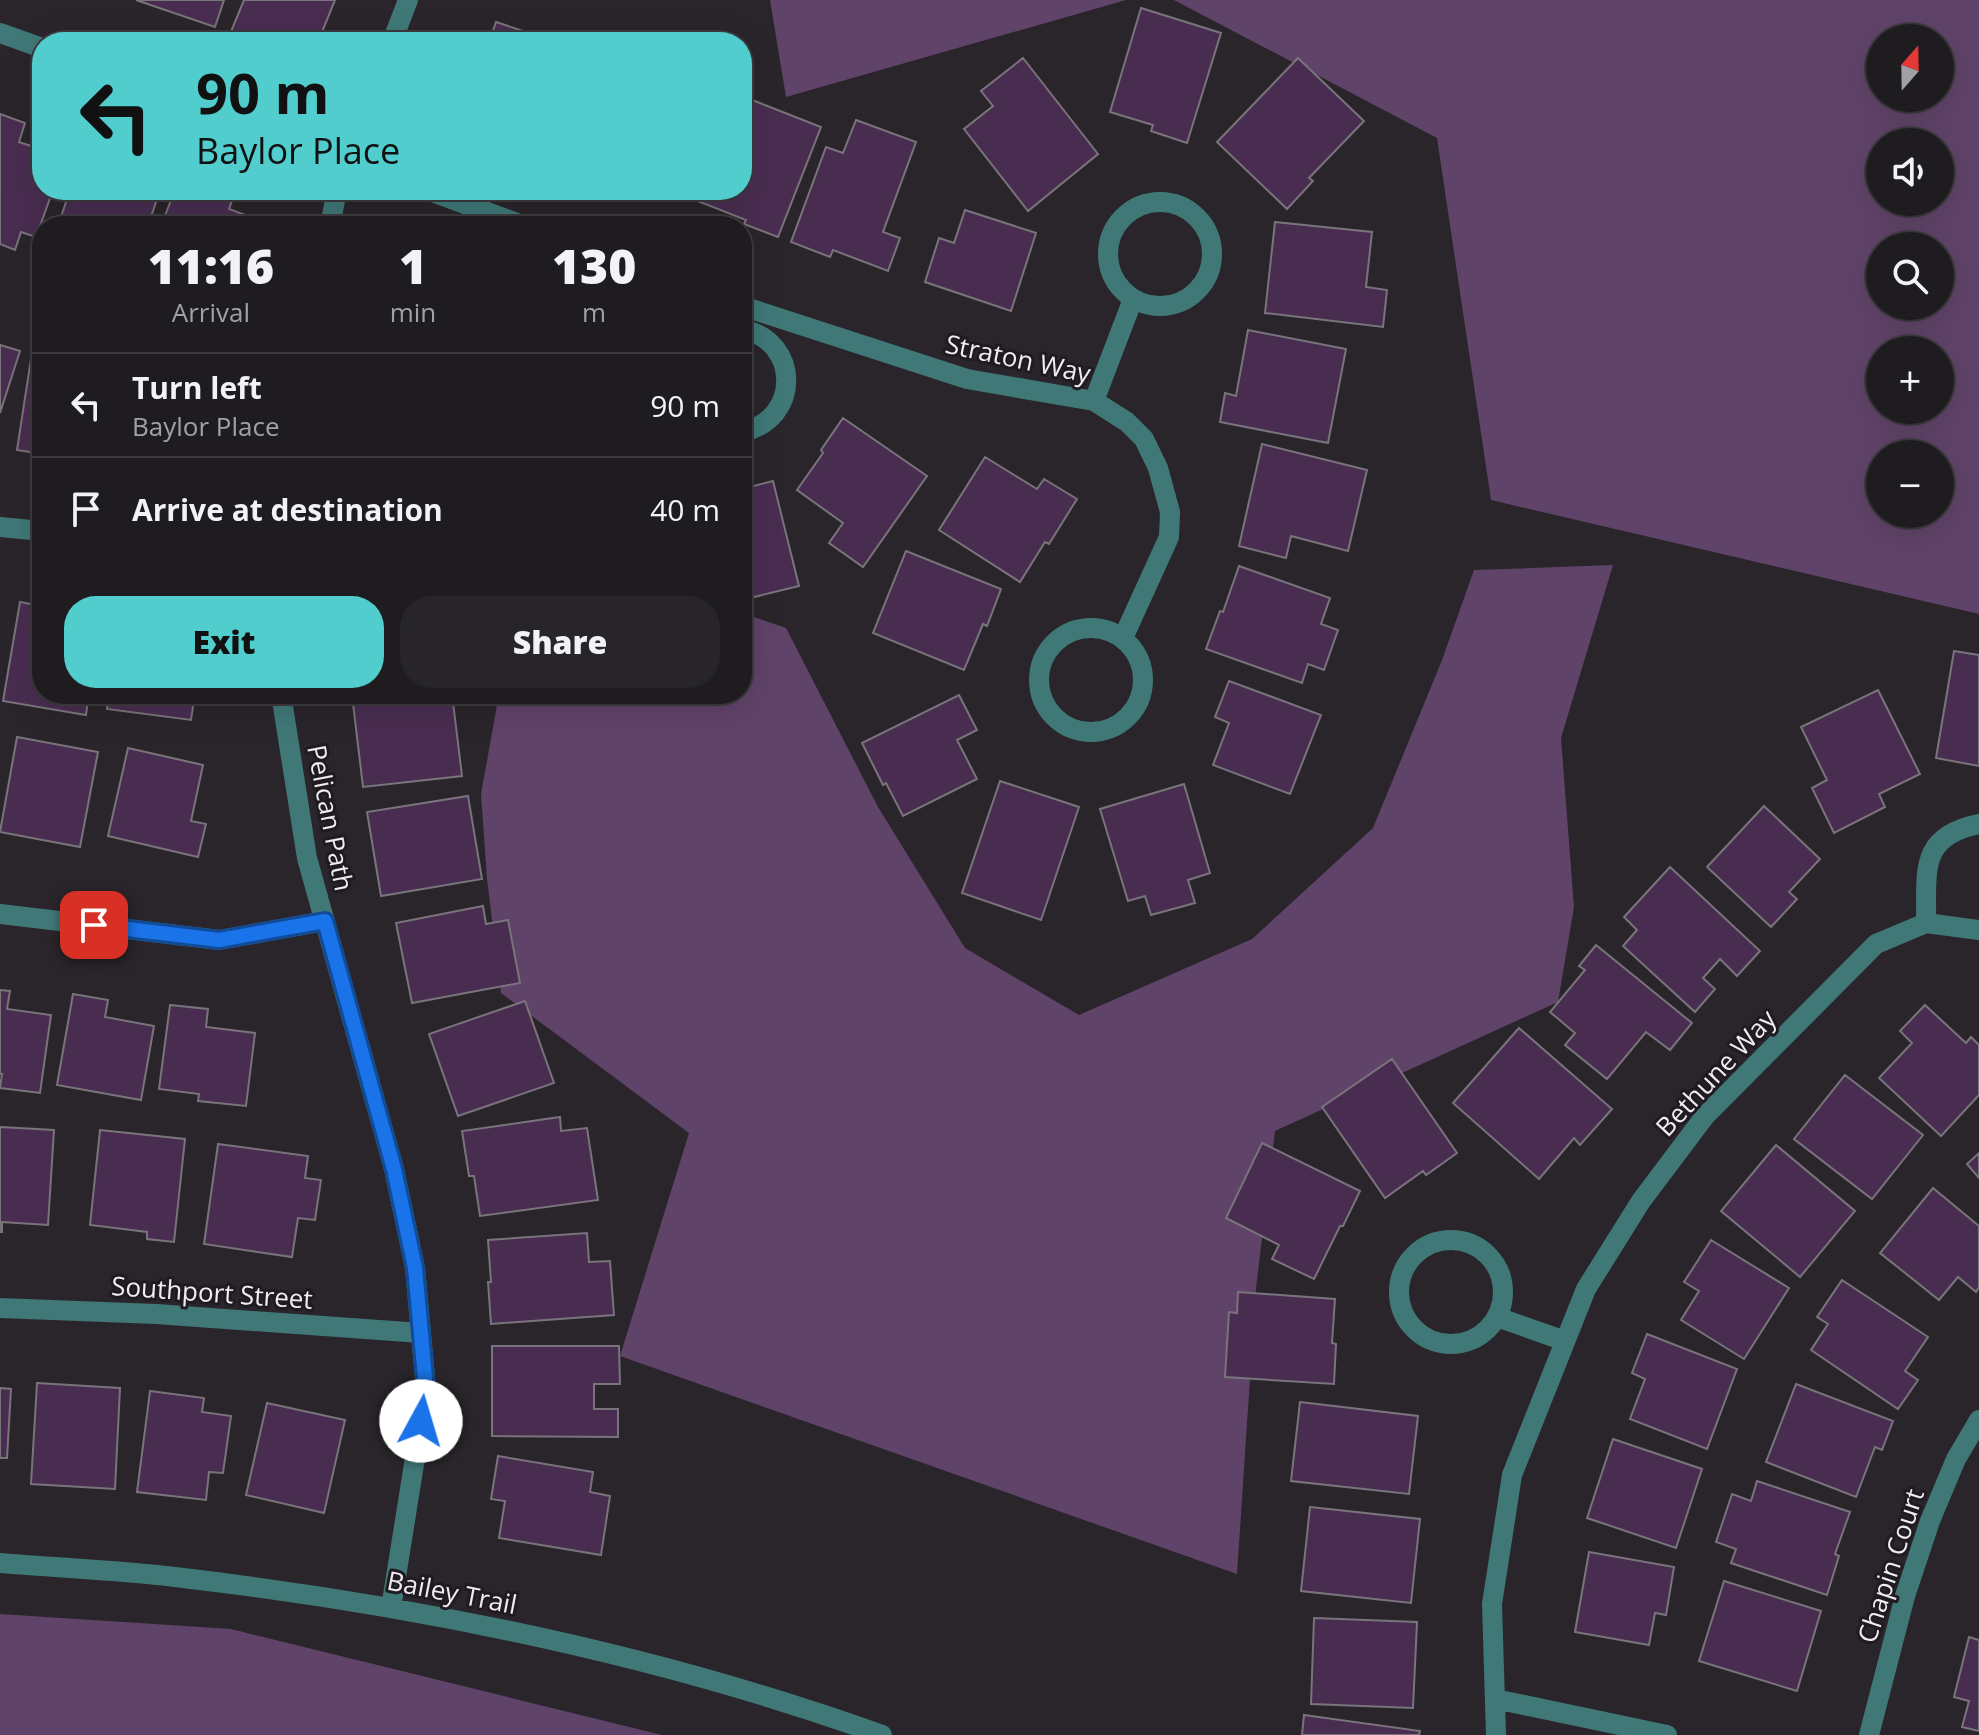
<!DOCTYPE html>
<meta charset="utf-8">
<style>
:root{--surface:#1f1c20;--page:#272529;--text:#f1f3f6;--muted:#a1a1a5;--line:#3c3a3e;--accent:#52cdce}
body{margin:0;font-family:"Open Sans",sans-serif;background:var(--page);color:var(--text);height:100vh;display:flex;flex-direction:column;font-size:30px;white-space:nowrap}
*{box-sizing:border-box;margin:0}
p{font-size:26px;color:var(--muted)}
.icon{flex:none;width:44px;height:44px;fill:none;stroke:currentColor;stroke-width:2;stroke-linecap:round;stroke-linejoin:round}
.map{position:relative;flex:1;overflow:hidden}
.sheet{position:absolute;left:32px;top:216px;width:720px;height:488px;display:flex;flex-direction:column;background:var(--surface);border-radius:32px;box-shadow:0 8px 32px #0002,0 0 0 2px var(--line)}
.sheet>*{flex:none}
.banner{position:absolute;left:32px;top:32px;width:720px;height:168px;border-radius:32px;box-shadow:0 8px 32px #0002,0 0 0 2px var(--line);background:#52cdce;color:#111;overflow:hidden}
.needle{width:52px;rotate:20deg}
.controls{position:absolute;left:1866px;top:24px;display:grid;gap:16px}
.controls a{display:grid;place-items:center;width:88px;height:88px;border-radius:50%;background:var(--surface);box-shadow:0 8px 32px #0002,0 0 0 2px var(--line);font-size:40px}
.pin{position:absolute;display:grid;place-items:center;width:68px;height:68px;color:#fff;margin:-34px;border-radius:16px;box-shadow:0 4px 12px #0006}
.me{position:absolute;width:88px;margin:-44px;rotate:6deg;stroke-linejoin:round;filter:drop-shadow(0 0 6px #0008)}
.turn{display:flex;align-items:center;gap:28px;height:168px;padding:0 32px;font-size:36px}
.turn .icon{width:104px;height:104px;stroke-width:2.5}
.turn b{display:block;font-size:56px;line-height:68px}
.eta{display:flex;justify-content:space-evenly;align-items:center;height:136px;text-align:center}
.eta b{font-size:48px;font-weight:800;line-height:56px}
.cta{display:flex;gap:16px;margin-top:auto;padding:16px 32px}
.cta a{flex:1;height:92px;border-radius:32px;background:var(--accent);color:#111;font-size:32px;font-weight:800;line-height:92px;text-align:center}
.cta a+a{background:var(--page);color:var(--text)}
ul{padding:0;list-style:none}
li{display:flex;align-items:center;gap:24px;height:104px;padding:0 32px;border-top:2px solid var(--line)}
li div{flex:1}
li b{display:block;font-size:30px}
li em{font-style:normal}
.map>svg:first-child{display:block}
.green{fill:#604369;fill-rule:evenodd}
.building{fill:#492d51;stroke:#79747b;stroke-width:2}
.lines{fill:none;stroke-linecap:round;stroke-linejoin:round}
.minor{stroke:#407878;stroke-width:20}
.route-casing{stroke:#114b97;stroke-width:20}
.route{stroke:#1a73e8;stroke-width:14}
.labels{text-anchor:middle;stroke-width:6;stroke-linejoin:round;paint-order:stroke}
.street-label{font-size:26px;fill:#f0edf1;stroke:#1f1b21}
</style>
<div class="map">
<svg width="1979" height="1735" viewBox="0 0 1979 1735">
<rect width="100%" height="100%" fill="#29252a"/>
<path class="green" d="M 770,0 L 1126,0 L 786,97 Z
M 1174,0 L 1979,0 L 1979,614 L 1491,500 L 1437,138 ZM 1880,38 L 1940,38 L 1940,98 L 1880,98 ZM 1880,142 L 1940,142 L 1940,202 L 1880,202 ZM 1880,246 L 1940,246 L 1940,306 L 1880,306 ZM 1880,350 L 1940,350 L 1940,410 L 1880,410 ZM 1880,454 L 1940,454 L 1940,514 L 1880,514 Z
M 1613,565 L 1561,738 L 1574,907 L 1558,1002 L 1275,1131 L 1256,1288 L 1237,1574 L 620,1356 L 689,1133 L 501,993 L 487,879 L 481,794 L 499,694 L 742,694 L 742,613 L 786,628 L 878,807 L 965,948 L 1079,1015 L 1252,939 L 1373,828 L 1442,660 L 1474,570 Z
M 0,1614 L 231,1629 L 662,1735 L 0,1735 Z"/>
<path class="building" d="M 136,0 L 224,0 L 215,27 Z
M 244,0 L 335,0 L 318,42 L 283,42 L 270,37 L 268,42 L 251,42 L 230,34 Z
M 1141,8 L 1221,33 L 1187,143 L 1151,131 L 1153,125 L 1110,112 Z
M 496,22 L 556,42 L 489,42 Z
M 1023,58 L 1098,154 L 1028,211 L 964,129 L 993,106 L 981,91 Z
M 1298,58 L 1364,121 L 1309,178 L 1313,181 L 1287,209 L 1217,142 Z
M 742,96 L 821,127 L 778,237 L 744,224 L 746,220 L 685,196 L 688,190 L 742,190 Z
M 0,114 L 25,123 L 19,142 L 34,147 L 42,126 L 42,190 L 53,190 L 36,237 L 21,232 L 15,250 L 0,244 Z
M 856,120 L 916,142 L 883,232 L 900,238 L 888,271 L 833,250 L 830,257 L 791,242 L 826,147 L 843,153 Z
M 70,190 L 160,190 L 148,226 L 58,226 Z
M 175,190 L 220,190 L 234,195 L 229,209 L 256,219 L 254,226 L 161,226 Z
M 965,210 L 1036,233 L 1011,311 L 925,282 L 939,238 L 954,243 Z
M 1275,222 L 1372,232 L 1366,287 L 1387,290 L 1383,327 L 1265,313 Z
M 1248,330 L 1346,349 L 1328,443 L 1220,422 L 1225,393 L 1236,396 Z
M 0,345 L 20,351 L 0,413 Z
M 32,352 L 42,353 L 42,454 L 17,450 Z
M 843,418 L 927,476 L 863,567 L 829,543 L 843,523 L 797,490 L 823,453 L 821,450 Z
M 1262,444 L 1367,470 L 1348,551 L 1291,536 L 1286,558 L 1239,546 Z
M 985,457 L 1037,489 L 1044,479 L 1077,499 L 1049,544 L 1045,542 L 1020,582 L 939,530 Z
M 773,481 L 799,586 L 742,600 L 742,489 Z
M 906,551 L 1001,589 L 987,626 L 983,624 L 964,670 L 873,633 Z
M 1239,566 L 1330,598 L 1321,624 L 1338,630 L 1324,670 L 1308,664 L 1302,683 L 1206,649 L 1220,611 L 1223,612 Z
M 20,602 L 42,606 L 42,694 L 89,694 L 86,715 L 3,701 Z
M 1954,651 L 1979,655 L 1979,766 L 1936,758 Z
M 1229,681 L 1321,715 L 1290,794 L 1213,765 L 1229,723 L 1215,717 Z
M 1878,690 L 1920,774 L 1879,794 L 1885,807 L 1834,833 L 1812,788 L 1827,780 L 1801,727 Z
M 109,694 L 195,694 L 191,720 L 107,709 Z
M 360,694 L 452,694 L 462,776 L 363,787 L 352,695 Z
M 959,695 L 977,730 L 957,740 L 977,779 L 903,816 L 886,783 L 883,785 L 862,743 Z
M 17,737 L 98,752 L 80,847 L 0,832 Z
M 128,748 L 203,765 L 191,821 L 206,824 L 198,857 L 108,836 Z
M 1000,781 L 1079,807 L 1041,920 L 962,893 Z
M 1184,784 L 1210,873 L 1188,880 L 1195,903 L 1151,915 L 1145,896 L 1128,901 L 1100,809 Z
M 468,796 L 482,879 L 381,896 L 367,812 Z
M 1764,806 L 1820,859 L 1789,892 L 1797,899 L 1771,927 L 1707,867 Z
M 1670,867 L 1760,951 L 1737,976 L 1720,959 L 1703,978 L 1715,989 L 1695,1012 L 1623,946 L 1637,930 L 1624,917 Z
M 483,906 L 486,924 L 508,920 L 520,983 L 412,1003 L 396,923 Z
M 1596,945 L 1692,1023 L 1670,1050 L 1646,1032 L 1607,1079 L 1565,1045 L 1575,1033 L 1550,1012 L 1585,970 L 1579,966 Z
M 0,990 L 10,991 L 7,1009 L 51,1015 L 40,1093 L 0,1088 L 2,1074 L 0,1074 Z
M 73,994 L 108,1000 L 105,1017 L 154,1026 L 141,1100 L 57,1085 Z
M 525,1001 L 554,1083 L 458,1116 L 429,1034 Z
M 170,1005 L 208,1009 L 206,1027 L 255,1033 L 246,1106 L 198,1101 L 199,1094 L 159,1089 Z
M 1925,1005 L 1966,1043 L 1971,1037 L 1979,1045 L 1979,1095 L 1941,1136 L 1879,1078 L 1912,1043 L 1900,1031 Z
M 1519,1028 L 1612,1109 L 1580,1145 L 1574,1138 L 1539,1179 L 1453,1103 Z
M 1392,1059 L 1457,1153 L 1426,1175 L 1423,1171 L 1385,1198 L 1322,1107 Z
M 1845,1075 L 1923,1135 L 1872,1199 L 1794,1139 Z
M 560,1117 L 561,1131 L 587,1128 L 598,1200 L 480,1216 L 474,1176 L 469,1176 L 462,1131 Z
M 0,1127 L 54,1130 L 48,1225 L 2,1222 L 2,1232 L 0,1232 Z
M 100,1130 L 185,1139 L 174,1242 L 147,1239 L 147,1232 L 90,1225 Z
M 1262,1143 L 1360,1191 L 1343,1226 L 1340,1226 L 1314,1279 L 1272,1259 L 1279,1245 L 1226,1218 Z
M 218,1144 L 308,1156 L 305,1178 L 321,1180 L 315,1220 L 298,1218 L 292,1257 L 204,1244 Z
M 1776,1145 L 1855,1211 L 1800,1277 L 1721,1211 Z
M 1979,1153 L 1979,1178 L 1967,1164 Z
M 1933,1188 L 1979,1226 L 1979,1287 L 1976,1292 L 1958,1277 L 1939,1300 L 1880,1253 Z
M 587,1233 L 589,1262 L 610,1261 L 614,1315 L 491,1324 L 488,1282 L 491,1282 L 488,1240 Z
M 1711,1240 L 1789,1288 L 1744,1359 L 1681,1320 L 1699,1291 L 1684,1282 Z
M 1842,1280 L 1928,1337 L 1905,1371 L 1918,1380 L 1898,1409 L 1811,1350 L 1828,1324 L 1817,1317 Z
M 1238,1292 L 1335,1299 L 1332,1343 L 1336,1344 L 1334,1384 L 1225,1377 L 1229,1312 L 1237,1313 Z
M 1647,1334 L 1737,1369 L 1707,1449 L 1630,1419 L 1645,1379 L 1632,1373 Z
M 492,1346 L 619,1346 L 620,1384 L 594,1384 L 594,1409 L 618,1409 L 618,1437 L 492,1436 Z
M 37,1383 L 120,1388 L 115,1489 L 31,1484 Z
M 1796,1384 L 1893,1421 L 1882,1450 L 1875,1447 L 1856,1497 L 1766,1462 Z
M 0,1388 L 11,1389 L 7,1458 L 0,1458 Z
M 150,1391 L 204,1398 L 202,1412 L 231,1416 L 223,1473 L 209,1472 L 206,1500 L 137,1492 Z
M 1300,1402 L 1418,1416 L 1409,1494 L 1291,1481 Z
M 267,1403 L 345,1420 L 324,1513 L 246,1495 Z
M 1613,1439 L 1702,1469 L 1676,1548 L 1587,1518 Z
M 498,1456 L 593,1472 L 590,1492 L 610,1496 L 601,1555 L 499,1538 L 505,1501 L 491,1499 Z
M 1757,1481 L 1850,1512 L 1835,1554 L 1839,1556 L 1827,1595 L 1731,1563 L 1736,1549 L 1716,1542 L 1732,1494 L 1751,1501 Z
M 1310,1507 L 1420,1519 L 1411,1603 L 1301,1591 Z
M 1589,1552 L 1674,1567 L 1666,1615 L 1655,1613 L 1649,1645 L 1575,1632 Z
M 1724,1581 L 1821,1611 L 1797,1691 L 1699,1661 Z
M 1314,1618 L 1417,1622 L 1413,1708 L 1311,1704 Z
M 1969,1637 L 1979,1640 L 1979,1731 L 1962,1727 L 1969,1701 L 1954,1697 Z
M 1304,1715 L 1420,1731 L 1419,1735 L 1302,1735 Z"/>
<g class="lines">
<path class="minor" d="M 0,33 L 42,48
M 392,42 L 408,0
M 427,190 L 525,226
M1108 254a52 52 0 1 1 104 0a52 52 0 1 1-104 0Z
M 330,226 L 337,190
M 742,306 L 967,379 L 1094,401 L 1127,422 L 1144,439 L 1158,468 L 1170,512 L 1169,537 L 1123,638
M 742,329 C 801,341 801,420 742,432
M 1094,401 L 1133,299
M 0,527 L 42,531
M1039 680a52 52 0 1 1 104 0a52 52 0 1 1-104 0Z
M 281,694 L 307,858 L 394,1169 L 415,1268 L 426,1389 L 391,1608
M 0,914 L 219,940 L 325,921
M 1926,923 C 1927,872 1918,836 1979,824
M1399 1292a52 52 0 1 1 104 0a52 52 0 1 1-104 0Z
M 0,1308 L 156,1314 L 421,1333
M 1497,1317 L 1565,1341
M 0,1563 C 58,1568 117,1570 175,1577 C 415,1605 654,1653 882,1735
M 1495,1699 L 1667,1735
M 1496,1735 L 1492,1604 L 1512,1475 L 1586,1289 L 1641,1201 L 1705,1116 L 1876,944 L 1926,923 L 1979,930
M 1869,1735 L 1905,1596 L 1930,1521 L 1956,1459 L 1979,1420"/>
</g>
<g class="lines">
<defs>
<path id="route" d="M 94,925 L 219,940 L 325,921 L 394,1169 L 415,1268 L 426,1389 L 421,1421"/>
</defs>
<use href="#route" class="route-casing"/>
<use href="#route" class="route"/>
</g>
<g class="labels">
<g class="street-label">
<text transform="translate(1018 359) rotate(12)" y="9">Straton Way</text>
<text transform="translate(330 818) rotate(79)" y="9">Pelican Path</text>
<text transform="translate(1716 1073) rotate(-47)" y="9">Bethune Way</text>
<text transform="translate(212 1293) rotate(4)" y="9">Southport Street</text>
<text transform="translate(1891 1566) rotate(-72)" y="9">Chapin Court</text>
<text transform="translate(452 1593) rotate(11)" y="9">Bailey Trail</text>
</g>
</g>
</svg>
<div class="controls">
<a><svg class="needle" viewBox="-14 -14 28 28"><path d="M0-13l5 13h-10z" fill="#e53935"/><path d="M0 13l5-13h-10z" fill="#a1a1a5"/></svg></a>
<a><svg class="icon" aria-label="sound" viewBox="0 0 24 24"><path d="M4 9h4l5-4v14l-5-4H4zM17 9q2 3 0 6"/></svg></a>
<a><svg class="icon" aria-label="search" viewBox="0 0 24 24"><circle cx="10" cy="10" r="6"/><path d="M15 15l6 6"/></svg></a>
<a>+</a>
<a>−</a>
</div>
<div class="pin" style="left:94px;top:925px;background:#d93025"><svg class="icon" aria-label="arrive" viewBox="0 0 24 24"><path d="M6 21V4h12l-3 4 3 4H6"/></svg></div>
<svg class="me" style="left:421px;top:1421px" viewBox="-20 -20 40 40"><circle r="19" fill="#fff"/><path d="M0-13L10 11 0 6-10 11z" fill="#1a73e8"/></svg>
<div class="banner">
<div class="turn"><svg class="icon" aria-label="left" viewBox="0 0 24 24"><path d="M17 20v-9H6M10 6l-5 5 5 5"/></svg><div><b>90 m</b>Baylor Place</div></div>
</div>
<section class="sheet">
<div class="eta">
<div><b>11:16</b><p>Arrival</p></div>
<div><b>1</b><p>min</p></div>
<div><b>130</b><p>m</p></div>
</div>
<ul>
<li><svg class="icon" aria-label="left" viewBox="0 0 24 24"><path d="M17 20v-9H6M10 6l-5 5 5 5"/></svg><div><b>Turn left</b><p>Baylor Place</p></div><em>90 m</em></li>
<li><svg class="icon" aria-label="arrive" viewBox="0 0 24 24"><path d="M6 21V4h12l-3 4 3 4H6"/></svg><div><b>Arrive at destination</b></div><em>40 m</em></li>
</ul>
<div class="cta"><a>Exit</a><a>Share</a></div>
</section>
</div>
